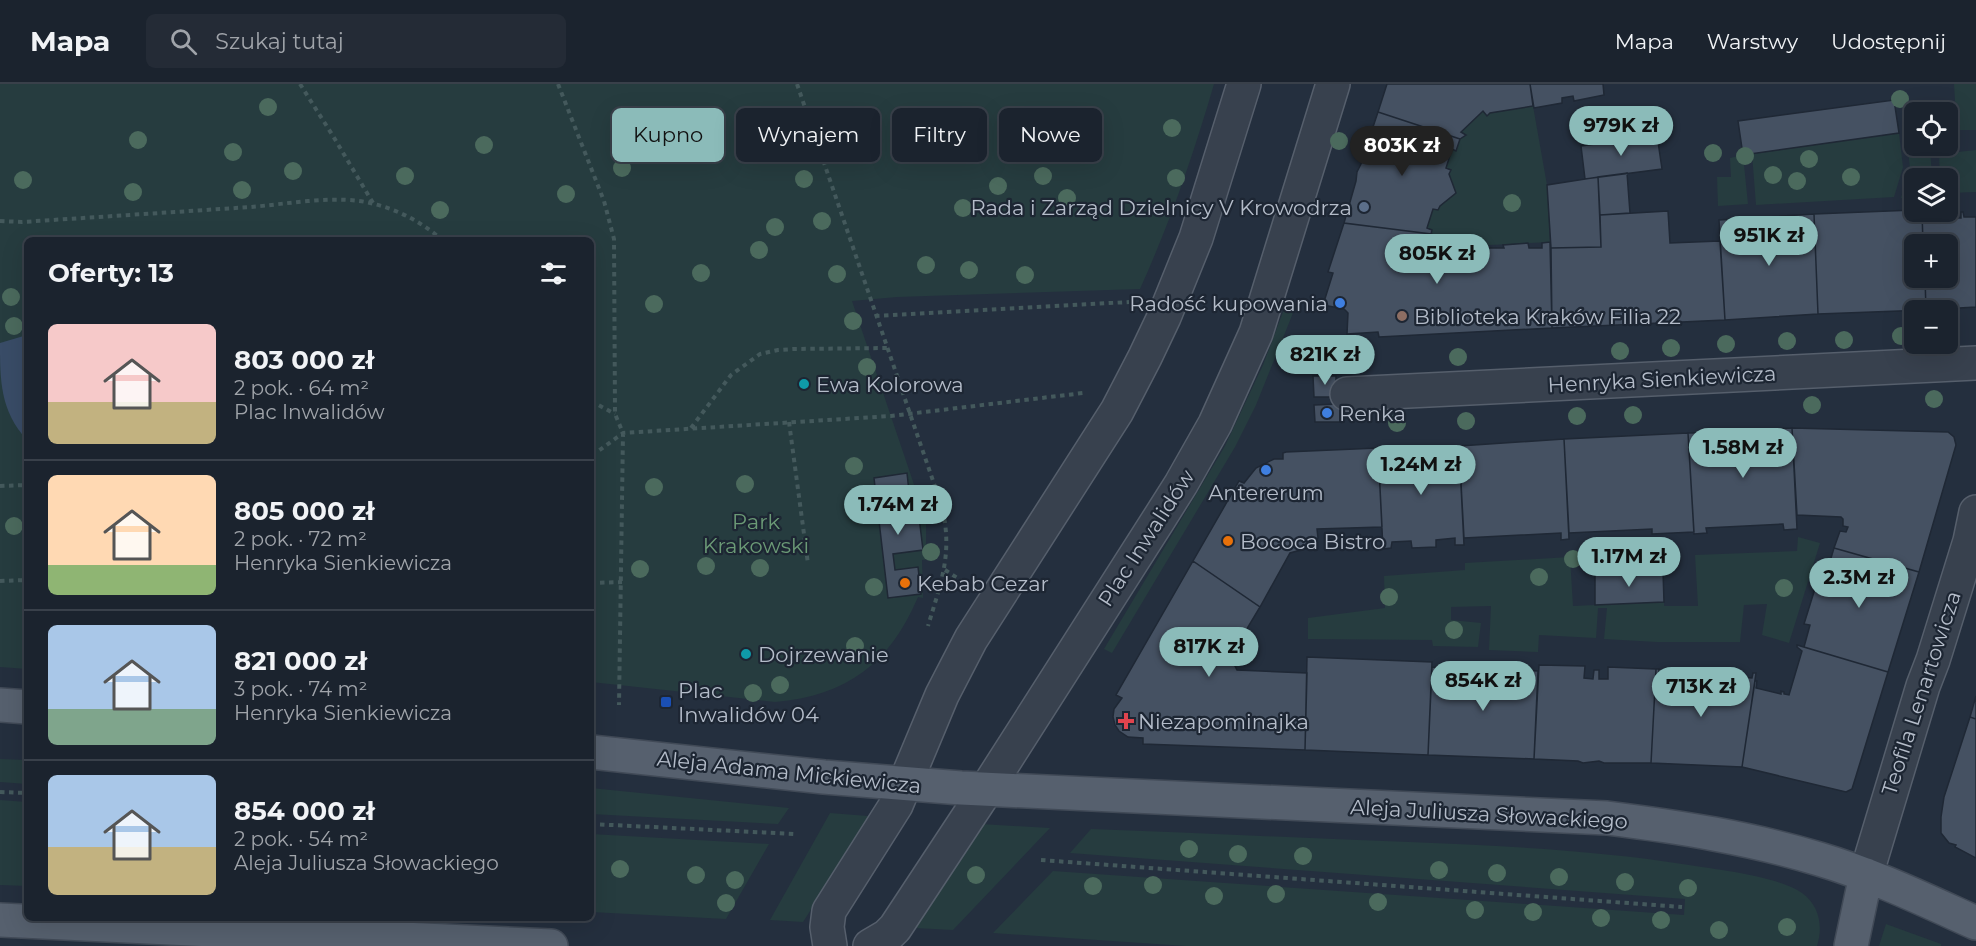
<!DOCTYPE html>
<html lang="pl">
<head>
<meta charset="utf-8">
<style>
	body { margin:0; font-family:Montserrat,sans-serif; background:#242b36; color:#f1f3f6; height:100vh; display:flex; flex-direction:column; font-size:22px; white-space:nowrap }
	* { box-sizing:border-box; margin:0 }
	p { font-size:20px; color:#a0a4aa }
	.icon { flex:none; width:33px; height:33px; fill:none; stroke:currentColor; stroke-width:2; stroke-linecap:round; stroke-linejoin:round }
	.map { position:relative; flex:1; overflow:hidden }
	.sheet { position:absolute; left:24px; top:153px; width:570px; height:684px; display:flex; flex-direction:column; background:#1b232e; border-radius:9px; box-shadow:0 6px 24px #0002,0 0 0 2px #39404a }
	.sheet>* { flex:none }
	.top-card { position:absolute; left:612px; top:24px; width:570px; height:54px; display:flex; gap:12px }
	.fabs { position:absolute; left:1904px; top:18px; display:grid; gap:12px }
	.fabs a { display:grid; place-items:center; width:54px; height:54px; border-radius:9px; background:#1b232e; box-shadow:0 6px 24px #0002,0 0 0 2px #39404a; font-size:30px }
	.price { position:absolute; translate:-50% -51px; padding:0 14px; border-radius:21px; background:#8bbbb9; color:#111; font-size:20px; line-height:39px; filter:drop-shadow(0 2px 3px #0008) }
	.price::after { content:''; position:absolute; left:50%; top:36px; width:18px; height:14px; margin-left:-9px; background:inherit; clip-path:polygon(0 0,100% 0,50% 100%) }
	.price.on { background:#222; color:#fff }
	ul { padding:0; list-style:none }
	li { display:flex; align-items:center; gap:18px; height:150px; padding:0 24px }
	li+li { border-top:2px solid #39404a }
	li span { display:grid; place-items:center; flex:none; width:168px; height:120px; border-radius:9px; color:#555 }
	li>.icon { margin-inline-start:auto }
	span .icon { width:72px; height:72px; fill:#fffc; stroke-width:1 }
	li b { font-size:26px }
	h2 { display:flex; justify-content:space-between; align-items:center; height:72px; padding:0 24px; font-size:26px }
	.tag { padding:0 21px; border-radius:9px; background:#1b232e; box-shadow:0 6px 24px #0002,0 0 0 2px #39404a; font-size:21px; line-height:54px }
	.tag.on { background:#8bbbb9; color:#111 }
	header { display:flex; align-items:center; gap:36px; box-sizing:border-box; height:84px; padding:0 30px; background:#1b232e; border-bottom:2px solid #39404a }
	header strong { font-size:28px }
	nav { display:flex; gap:33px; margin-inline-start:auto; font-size:21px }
	.search { width:420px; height:54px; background:#242b36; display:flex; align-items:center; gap:15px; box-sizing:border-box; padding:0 21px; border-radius:9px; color:#a0a4aa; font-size:22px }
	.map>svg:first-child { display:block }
	.green { fill:#263c3f }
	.water { fill:#394c67 }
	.building { fill:#455162; stroke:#1f2835; stroke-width:1.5 }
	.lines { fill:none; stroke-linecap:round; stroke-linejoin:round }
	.minor-casing { stroke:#565f6c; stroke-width:36 }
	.tertiary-casing { stroke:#565f6c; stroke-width:36 }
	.primary-casing { stroke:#414a57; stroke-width:36 }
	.path { stroke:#44595c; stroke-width:4; stroke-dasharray:4.5 4.5; stroke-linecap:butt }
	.minor { stroke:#38414e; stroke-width:33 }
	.tertiary { stroke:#38414e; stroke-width:33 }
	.primary { stroke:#56606e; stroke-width:33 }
	.tree { fill:#4b6a5d }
	.service-dot { fill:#5c6f8a; stroke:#1d2633; stroke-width:2 }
	.shop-dot { fill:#3f7fe0; stroke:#1d2633; stroke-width:2 }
	.education-dot { fill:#8d6e63; stroke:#1d2633; stroke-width:2 }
	.culture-dot { fill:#0f9aa8; stroke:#1d2633; stroke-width:2 }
	.food-dot { fill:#e8710a; stroke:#1d2633; stroke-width:2 }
	.transit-dot { fill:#1a4fb4; stroke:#1d2633; stroke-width:2 }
	.health-dot { fill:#e0444e; stroke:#1d2633; stroke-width:2 }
	.labels { text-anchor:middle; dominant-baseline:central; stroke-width:4.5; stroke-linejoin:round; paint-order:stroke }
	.poi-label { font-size:21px; fill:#b4bcc9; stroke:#1d2633; text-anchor:start }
	.street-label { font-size:21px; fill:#b4bcc9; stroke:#1d2633 }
	.park-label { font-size:21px; fill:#6b9a76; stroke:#1d2633 }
</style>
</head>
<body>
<header>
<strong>Mapa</strong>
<div class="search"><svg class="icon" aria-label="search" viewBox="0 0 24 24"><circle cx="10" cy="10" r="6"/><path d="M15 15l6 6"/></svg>Szukaj tutaj</div>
<nav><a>Mapa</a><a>Warstwy</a><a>Udostępnij</a></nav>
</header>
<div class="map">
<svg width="1976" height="862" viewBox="0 0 1976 862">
	<rect width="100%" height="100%" fill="#242f3e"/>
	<path class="green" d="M0,0H1214C1193,72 1171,136 1140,205L897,213L852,217L926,436V462H938L937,475L922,476L923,514L918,513C890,579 847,612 775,618L591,598V156H27V585L0,583Z
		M1954,0H1976V46H1947V34L1956,33Z
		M1533,22L1547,101L1550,158L1449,163L1440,167L1427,152L1431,150L1432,146L1427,144L1433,125L1438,126L1440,122L1456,109L1449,90L1451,86L1446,84L1452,65L1456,66L1460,55L1465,52L1461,48L1483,27L1487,32L1490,29Z
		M1914,48V62H1930L1932,94H1914V113L1901,114L1910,84L1906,49Z
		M1899,49L1903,83L1894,113L1756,121L1752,70Z
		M1976,66V108L1947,109V94H1940L1939,70Z
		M1743,71L1748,120L1718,122L1717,93H1731L1730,74Z
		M1286,220L1290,221L1293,229L1256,321L1235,363L1112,569L1104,565L1225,362L1263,281Z
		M1798,453L1820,459L1789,559L1762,551L1767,520L1744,521L1740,558H1657L1604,555L1607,524H1598L1596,554L1539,551L1538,568L1489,566L1491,522L1451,523V536L1481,539L1478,563L1433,562L1432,556L1308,555V534L1385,524L1384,492L1465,486V479L1570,473L1573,522L1664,518V522H1698L1695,471L1797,467Z
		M0,675L27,676V700L0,698Z
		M591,704L789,724L778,740L591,730Z
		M0,716L27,718V802L0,801Z
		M830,729L868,732L869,735L803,838L770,836Z
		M981,740L1050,744L953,846L915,844L914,842Z
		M1091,745C1197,749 1303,754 1409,758C1502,762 1596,766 1689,781C1720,786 1777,792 1802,809C1820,822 1823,843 1817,862H1186L993,849L1053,787L1684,831L1685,815L1070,769Z
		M591,750L769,760L726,835L591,828Z
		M1886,840L1941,860V862H1879Z"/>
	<path class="water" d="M27,251V356C0,327 0,296 0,259Z"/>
	<path class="building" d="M1387,0H1530L1533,22L1490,29L1487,32L1483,27L1461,48L1466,51L1460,55L1378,28Z
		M1530,0H1603L1604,11L1574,17L1573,12L1562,14V19L1534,24Z
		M1894,16L1899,49L1743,71L1738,37Z
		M1378,28L1460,55L1456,67L1452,65L1446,84L1451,86L1449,90L1456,109L1440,122L1438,126L1433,125L1427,144L1432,146L1431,150L1344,139L1356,97L1357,88L1363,76L1362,71L1366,64Z
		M1657,51L1662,85L1585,95L1581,62Z
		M1627,89L1630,129L1600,131L1598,93Z
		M1598,93L1601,163L1551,164L1547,101Z
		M1914,126V128H1922L1923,160H1914V194H1925L1926,226L1818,230L1814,130Z
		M1668,127L1670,159L1720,157L1725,236L1552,244L1551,164L1601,163L1600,131Z
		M1922,128H1924L1923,135L1948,134V129H1950V134H1961V128H1963L1964,133H1976V223L1926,226L1925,194H1947V160H1923Z
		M1814,130L1818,230L1725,236L1719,136Z
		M1344,139L1431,150L1427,152L1440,167L1449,163V168H1462V163L1487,161V164H1504L1503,161L1528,159L1529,164H1542V159L1550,158L1552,244L1379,253L1378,248L1347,250L1348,229L1344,225L1323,221L1333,189L1328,188Z
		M1313,292H1336V313H1314Z
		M1340,320V338H1315L1314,321Z
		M1792,344L1797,445L1784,446L1783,440L1706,444L1707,449L1694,450L1688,349L1758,348V346Z
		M1792,344L1948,348L1954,353L1956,361L1919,488L1834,464L1840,447L1846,448L1848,443L1843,442V435L1841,433L1797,431Z
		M1688,349L1694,448L1652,450V445L1569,449L1564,355Z
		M1564,355L1569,455L1561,456V449L1464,454L1459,362Z
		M1459,362L1464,461H1455V454L1436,456V463L1412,464L1411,457L1392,458L1391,464L1383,465L1378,364Z
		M1378,364L1382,443L1317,445L1318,454L1314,460L1308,464L1290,469L1260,523L1193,477L1239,397L1244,399L1256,384L1274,375H1283V369L1286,368Z
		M907,389L910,417L887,419L890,436L919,433L923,466L893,470L895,486L918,483L921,510L888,514L874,394Z
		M1834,464L1919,488L1888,588L1804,563L1810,541L1804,540L1822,482L1828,484Z
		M1193,477L1260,523L1233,568L1236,570L1233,573L1230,572L1237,586L1307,589L1305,666L1143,660V654L1128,653L1119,647L1115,641L1113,633L1114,625L1122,614L1116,611Z
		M1663,487L1664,518L1595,521V490Z
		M1797,561L1888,588L1852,705L1846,708L1742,683L1755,597H1757L1756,604L1781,610V607L1784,608V610L1789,611L1802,567L1797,563Z
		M1307,573L1432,578L1428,671L1305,666Z
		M1461,578L1506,579V585L1538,587L1534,675L1428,671L1432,583L1461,584Z
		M1539,581L1585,582L1584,594L1593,595L1594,586H1599V595H1608V583L1656,585L1651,679H1604L1599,677L1583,679L1578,677L1534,675Z
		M1656,585H1659V590H1672V585L1740,587V593L1752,594L1753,589H1756L1742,683L1651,679Z
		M1976,612V635L1970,633Z
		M1970,633L1976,635V774L1955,763L1956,761L1949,759L1941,749V733L1944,713Z"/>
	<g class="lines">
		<g class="minor-casing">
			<path id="minor" d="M1347,310L1976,279
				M1866,791L1923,602L1933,576L1970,457L1976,428"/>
		</g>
		<g class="tertiary-casing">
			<path id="tertiary" d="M830,862L827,843L829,827L896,721L942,611L971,555L1117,327L1145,273L1164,233L1196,154L1244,0
				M870,862L887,852L895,844L986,706L1157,438L1181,400L1215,340L1256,249L1333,0"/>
		</g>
		<g class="primary-casing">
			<path id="primary" d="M0,621L27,623
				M591,668L824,693L961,704L1607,734C1679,743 1750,754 1819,775C1873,791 1925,816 1976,839
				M0,836L551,862
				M1851,862L1866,791"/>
		</g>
		<path class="path" d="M300,0L333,52L373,119
			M558,0L604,117L614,155L615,330L623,349L619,621
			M797,0L942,423C953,470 941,498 928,542
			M0,137L22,138C98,133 175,128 251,123C287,120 340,110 374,120C399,126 423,139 442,156
			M875,232L1129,218
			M591,317L615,330
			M789,338L808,480
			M691,344L731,291L760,270L778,266L794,265L887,264
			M591,368H597L623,349L891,332L1083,309
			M0,402L27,401
			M945,486L962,497
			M0,497L27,496
			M591,499L622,498
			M0,708L27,709
			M591,740L795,750
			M1041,776L1682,823"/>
		<use href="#minor" class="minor"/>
		<use href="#tertiary" class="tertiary"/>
		<use href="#primary" class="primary"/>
	</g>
	<g class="tree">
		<circle cx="1900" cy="15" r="9"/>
		<circle cx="268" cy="23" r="9"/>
		<circle cx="1172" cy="44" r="9"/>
		<circle cx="744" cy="46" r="9"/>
		<circle cx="1027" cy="51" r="9"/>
		<circle cx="138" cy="56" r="9"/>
		<circle cx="1339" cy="57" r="9"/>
		<circle cx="484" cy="61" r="9"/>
		<circle cx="233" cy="68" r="9"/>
		<circle cx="1713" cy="69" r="9"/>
		<circle cx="1745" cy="72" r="9"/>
		<circle cx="1809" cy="75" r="9"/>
		<circle cx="622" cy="84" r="9"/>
		<circle cx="293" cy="87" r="9"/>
		<circle cx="1773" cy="91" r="9"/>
		<circle cx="405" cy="92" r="9"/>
		<circle cx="1043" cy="92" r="9"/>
		<circle cx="1851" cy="93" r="9"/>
		<circle cx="1176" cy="94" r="9"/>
		<circle cx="804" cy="95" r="9"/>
		<circle cx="23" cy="96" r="9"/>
		<circle cx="1797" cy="97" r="9"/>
		<circle cx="998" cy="102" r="9"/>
		<circle cx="242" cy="106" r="9"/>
		<circle cx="133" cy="108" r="9"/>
		<circle cx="566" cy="110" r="9"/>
		<circle cx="1067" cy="114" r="9"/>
		<circle cx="1512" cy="119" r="9"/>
		<circle cx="963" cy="124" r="9"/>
		<circle cx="440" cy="126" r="9"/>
		<circle cx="822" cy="137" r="9"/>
		<circle cx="775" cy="143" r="9"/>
		<circle cx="759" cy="166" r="9"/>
		<circle cx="926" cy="181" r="9"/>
		<circle cx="969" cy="186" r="9"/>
		<circle cx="701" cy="189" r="9"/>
		<circle cx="837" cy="190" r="9"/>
		<circle cx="1025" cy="191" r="9"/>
		<circle cx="11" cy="213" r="9"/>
		<circle cx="654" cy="220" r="9"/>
		<circle cx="853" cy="237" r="9"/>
		<circle cx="14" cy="242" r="9"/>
		<circle cx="1901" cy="252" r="9"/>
		<circle cx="1844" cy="256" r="9"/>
		<circle cx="1787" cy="257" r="9"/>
		<circle cx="1726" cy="260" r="9"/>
		<circle cx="1671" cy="264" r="9"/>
		<circle cx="1620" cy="267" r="9"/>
		<circle cx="1458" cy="273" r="9"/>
		<circle cx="1352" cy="280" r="9"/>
		<circle cx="867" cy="283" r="9"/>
		<circle cx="1934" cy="315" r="9"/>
		<circle cx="1812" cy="321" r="9"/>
		<circle cx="1633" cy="331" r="9"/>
		<circle cx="1577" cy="332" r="9"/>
		<circle cx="1466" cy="337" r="9"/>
		<circle cx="1397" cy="339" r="9"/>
		<circle cx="854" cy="382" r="9"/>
		<circle cx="745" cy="400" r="9"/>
		<circle cx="654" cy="403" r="9"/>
		<circle cx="914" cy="418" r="9"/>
		<circle cx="14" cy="442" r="9"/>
		<circle cx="931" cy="468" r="9"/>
		<circle cx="1573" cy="475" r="9"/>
		<circle cx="706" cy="482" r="9"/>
		<circle cx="760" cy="484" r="9"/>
		<circle cx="640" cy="485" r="9"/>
		<circle cx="1539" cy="493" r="9"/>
		<circle cx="874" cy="503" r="9"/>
		<circle cx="1784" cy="504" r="9"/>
		<circle cx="1389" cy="513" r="9"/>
		<circle cx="1454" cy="546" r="9"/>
		<circle cx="855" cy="562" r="9"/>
		<circle cx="780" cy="601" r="9"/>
		<circle cx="753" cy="609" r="9"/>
		<circle cx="1189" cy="765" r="9"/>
		<circle cx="1238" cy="770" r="9"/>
		<circle cx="1303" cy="772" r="9"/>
		<circle cx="620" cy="785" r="9"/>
		<circle cx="1439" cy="786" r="9"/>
		<circle cx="1497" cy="789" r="9"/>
		<circle cx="696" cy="791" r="9"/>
		<circle cx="976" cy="791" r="9"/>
		<circle cx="1559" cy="793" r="9"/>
		<circle cx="735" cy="796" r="9"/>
		<circle cx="1625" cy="798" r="9"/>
		<circle cx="1153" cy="801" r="9"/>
		<circle cx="1093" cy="802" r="9"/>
		<circle cx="1688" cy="804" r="9"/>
		<circle cx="1276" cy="810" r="9"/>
		<circle cx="1214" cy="812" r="9"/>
		<circle cx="1378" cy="818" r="9"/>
		<circle cx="726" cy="819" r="9"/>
		<circle cx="1475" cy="826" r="9"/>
		<circle cx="1533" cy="828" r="9"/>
		<circle cx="1601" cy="834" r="9"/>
		<circle cx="1661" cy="836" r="9"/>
		<circle cx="1787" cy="843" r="9"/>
		<circle cx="1719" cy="846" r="9"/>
	</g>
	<circle class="service-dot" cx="1364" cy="123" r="6"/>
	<g class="shop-dot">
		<circle cx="1340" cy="219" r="6"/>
		<circle cx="1327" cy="329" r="6"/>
		<circle cx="1266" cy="386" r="6"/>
	</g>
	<circle class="education-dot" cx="1402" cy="232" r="6"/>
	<g class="culture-dot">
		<circle cx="804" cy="300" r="6"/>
		<circle cx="746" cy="570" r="6"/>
	</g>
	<g class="food-dot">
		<circle cx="1228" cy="457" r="6"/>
		<circle cx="905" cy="499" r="6"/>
	</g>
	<rect class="transit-dot" x="660" y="612" width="12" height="12" rx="3"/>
	<path class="health-dot" d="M1123 628h6v6h6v6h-6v6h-6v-6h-6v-6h6z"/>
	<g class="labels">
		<g class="poi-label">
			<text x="1352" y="123" text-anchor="end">Rada i Zarząd Dzielnicy V Krowodrza</text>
			<text x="1328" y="219" text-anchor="end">Radość kupowania</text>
			<text x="1414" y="232">Biblioteka Kraków Filia 22</text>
			<text x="816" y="300">Ewa Kolorowa</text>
			<text x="1339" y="329">Renka</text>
			<text x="1266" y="408" text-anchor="middle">Antererum</text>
			<text x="1240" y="457">Bococa Bistro</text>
			<text x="917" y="499">Kebab Cezar</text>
			<text x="758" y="570">Dojrzewanie</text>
			<text x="678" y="606">Plac<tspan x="678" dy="24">Inwalidów 04</tspan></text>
			<text x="1138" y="637">Niezapominajka</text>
		</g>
		<g class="street-label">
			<text transform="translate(1662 295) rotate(-3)">Henryka Sienkiewicza</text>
			<text transform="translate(1146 454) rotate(-57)">Plac Inwalidów</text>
			<text transform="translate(1921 609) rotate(-72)">Teofila Lenartowicza</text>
			<text transform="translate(789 688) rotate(6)">Aleja Adama Mickiewicza</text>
			<text transform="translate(1489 730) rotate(3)">Aleja Juliusza Słowackiego</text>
		</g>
		<g class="park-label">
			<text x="756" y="437">Park<tspan x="756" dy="24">Krakowski</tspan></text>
		</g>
	</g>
</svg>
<div class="fabs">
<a><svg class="icon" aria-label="locate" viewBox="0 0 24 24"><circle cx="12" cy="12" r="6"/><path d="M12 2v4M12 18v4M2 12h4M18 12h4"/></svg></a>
<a><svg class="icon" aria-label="layers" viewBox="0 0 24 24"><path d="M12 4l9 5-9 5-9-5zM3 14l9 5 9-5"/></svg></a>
<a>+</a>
<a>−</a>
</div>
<b class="price" style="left:1621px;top:73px">979K zł</b>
<b class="price on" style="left:1402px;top:93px">803K zł</b>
<b class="price" style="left:1769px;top:183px">951K zł</b>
<b class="price" style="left:1437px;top:201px">805K zł</b>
<b class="price" style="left:1325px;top:302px">821K zł</b>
<b class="price" style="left:1743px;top:395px">1.58M zł</b>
<b class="price" style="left:1421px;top:412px">1.24M zł</b>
<b class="price" style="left:898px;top:452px">1.74M zł</b>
<b class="price" style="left:1629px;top:504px">1.17M zł</b>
<b class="price" style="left:1859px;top:525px">2.3M zł</b>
<b class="price" style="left:1209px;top:594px">817K zł</b>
<b class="price" style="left:1483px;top:628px">854K zł</b>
<b class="price" style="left:1701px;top:634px">713K zł</b>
<div class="top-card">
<a class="tag on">Kupno</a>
<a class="tag">Wynajem</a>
<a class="tag">Filtry</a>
<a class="tag">Nowe</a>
</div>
<section class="sheet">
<h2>Oferty: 13<svg class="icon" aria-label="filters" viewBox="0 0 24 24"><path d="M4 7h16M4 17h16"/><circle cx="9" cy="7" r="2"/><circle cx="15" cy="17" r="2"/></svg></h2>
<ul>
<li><span style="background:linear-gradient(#f6c9c9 65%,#c2b280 0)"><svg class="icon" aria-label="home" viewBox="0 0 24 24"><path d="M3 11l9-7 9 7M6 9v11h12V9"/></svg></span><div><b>803 000 zł</b><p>2 pok. · 64 m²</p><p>Plac Inwalidów</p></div></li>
<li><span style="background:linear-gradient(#ffd9b3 75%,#8fb573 0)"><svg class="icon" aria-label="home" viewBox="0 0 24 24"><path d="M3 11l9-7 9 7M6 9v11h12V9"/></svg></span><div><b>805 000 zł</b><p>2 pok. · 72 m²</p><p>Henryka Sienkiewicza</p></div></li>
<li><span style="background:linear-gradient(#a9c7e8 70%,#7fa58c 0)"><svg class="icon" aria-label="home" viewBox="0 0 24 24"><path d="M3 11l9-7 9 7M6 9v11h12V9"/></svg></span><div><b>821 000 zł</b><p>3 pok. · 74 m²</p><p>Henryka Sienkiewicza</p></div></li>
<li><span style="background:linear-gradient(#a9c7e8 60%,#c2b280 0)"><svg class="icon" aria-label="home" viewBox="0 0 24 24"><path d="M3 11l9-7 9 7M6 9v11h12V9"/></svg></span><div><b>854 000 zł</b><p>2 pok. · 54 m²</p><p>Aleja Juliusza Słowackiego</p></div></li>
</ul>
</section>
</div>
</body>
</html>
